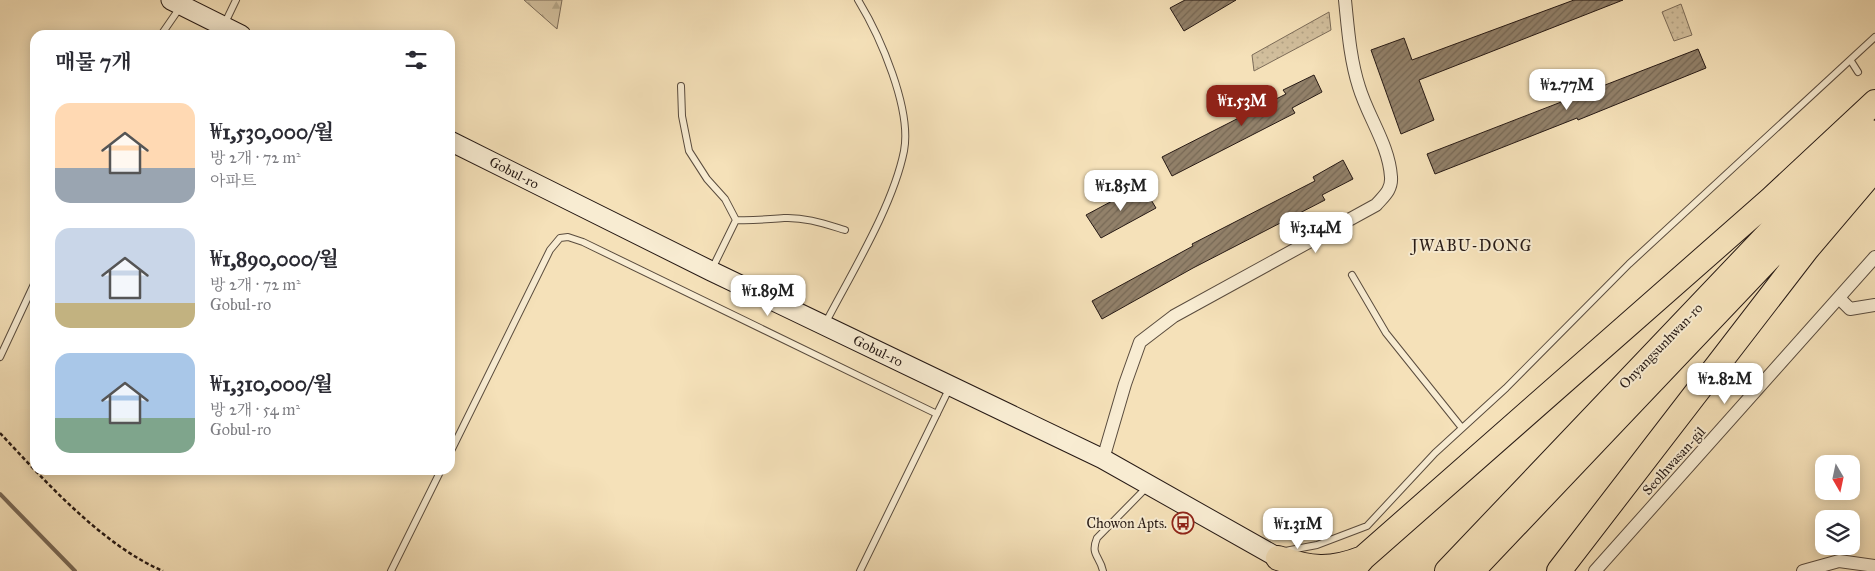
<!DOCTYPE html>
<html lang="ko">
<head>
<meta charset="utf-8">
<style>
	body { margin:0; font-family:"IM FELL Great Primer","Noto Serif KR",serif; background:#f2f2f3; color:#2b2b33; height:100vh; display:flex; flex-direction:column; font-size:19px; white-space:nowrap }
	* { box-sizing:border-box; margin:0 }
	p { font-size:16px; color:#7c7c81 }
	.icon { flex:none; width:28px; height:28px; fill:none; stroke:currentColor; stroke-width:2; stroke-linecap:round; stroke-linejoin:round }
	.map { position:relative; flex:1; overflow:hidden }
	.details { position:absolute; left:30px; top:30px; width:425px; height:445px; display:flex; flex-direction:column; background:#fff; border-radius:15px; box-shadow:0 2px 12px #0003 }
	.details>* { flex:none }
	.needle { width:32px; rotate:171deg }
	.tools { position:absolute; left:1815px; top:455px; display:grid; gap:10px }
	.tools a { display:grid; place-items:center; width:45px; height:45px; border-radius:10px; background:#fff; box-shadow:0 2px 12px #0003; font-size:25px }
	.price { position:absolute; translate:-50% -42px; padding:0 11px; border-radius:10px; background:#fff; color:#222; font-size:16px; line-height:32px; filter:drop-shadow(0 1px 2px #0008) }
	.price::after { content:''; position:absolute; left:50%; top:30px; width:15px; height:11px; margin-left:-8px; background:inherit; clip-path:polygon(0 0,100% 0,50% 100%) }
	.price.selected { background:#8f2418; color:#fff }
	ul { padding:0; list-style:none }
	li { display:flex; align-items:center; gap:15px; height:125px; padding:0 25px }
	li span { display:grid; place-items:center; flex:none; width:140px; height:100px; border-radius:15px; color:#555 }
	li>.icon { margin-inline-start:auto }
	span .icon { width:60px; height:60px; fill:#fffc; stroke-width:1 }
	li b { font-size:21px }
	h2 { display:flex; justify-content:space-between; align-items:center; height:60px; padding:0 25px; font-size:21px }
	.map>svg:first-child { display:block }
	.forest { fill:url(#forest-firs); stroke:#7c6c59 }
	.park { fill:url(#park-dots); stroke:#7c6c59 }
	.lines { fill:none; stroke-linecap:round; stroke-linejoin:round }
	.stream { stroke:#796956; stroke-width:4 }
	.building { fill:url(#building-hatch); stroke:#271a15 }
	.lane-casing { stroke:#5a4c3e; stroke-width:8 }
	.street-casing { stroke:#5a4c3e; stroke-width:14 }
	.secondary-casing { stroke:#271a15; stroke-width:21 }
	.highway-casing { stroke:#271a15; stroke-width:26 }
	.path { stroke:#271a15; stroke-width:2.5; stroke-dasharray:4 2.5; stroke-linecap:butt }
	.lane { stroke:#f8ecd2; stroke-width:6 }
	.street { stroke:#f8ecd2; stroke-width:12 }
	.secondary { stroke:#f8ecd2; stroke-width:19 }
	.highway { stroke:#f5e1b9; stroke-width:24 }
	.labels { text-anchor:middle; dominant-baseline:central; stroke-width:4; stroke-linejoin:round; paint-order:stroke }
	.street-label { font-size:14px; fill:#271a15; stroke:#f8ecd2 }
	.poi-label { font-size:14px; fill:#271a15; stroke:#f8ecd2; text-anchor:end }
	.quarter-label { font-size:16px; letter-spacing:1px; fill:#271a15; stroke:#f8ecd2 }
</style>
</head>
<body>
<div class="map">
<svg width="1875" height="571" viewBox="0 0 1875 571">
	<defs>
		<pattern id="forest-firs" width="22" height="20" patternUnits="userSpaceOnUse" patternTransform="scale(1.25)"><rect width="22" height="20" fill="#d2bf9d"/><path d="M5 1l3.5 6h-7zM16 11l3.5 6h-7z" fill="#b4a486"/></pattern>
		<pattern id="park-dots" width="8" height="8" patternUnits="userSpaceOnUse" patternTransform="scale(1.25)"><rect width="8" height="8" fill="#d2bf9d"/><path d="M2 2h.1M6 6h.1" fill="none" stroke="#b4a486" stroke-width="1.8" stroke-linecap="round"/></pattern>
		<pattern id="building-hatch" width="6" height="6" patternUnits="userSpaceOnUse" patternTransform="scale(1.25)"><rect width="6" height="6" fill="#92816a"/><path d="M-1 1l2-2M0 6l6-6M5 7l2-2" fill="none" stroke="#776956"/></pattern>
	</defs>
	<rect width="100%" height="100%" fill="#f5e1b9"/>
	<filter id="stains"><feTurbulence type="fractalNoise" baseFrequency=".004" numOctaves="4"/><feColorMatrix values="0 0 0 0 .2 0 0 0 0 .09 0 0 0 0 .02 0 0 0 .5 -.17"/></filter>
	<radialGradient id="worn" r=".72"><stop offset=".6" stop-color="#630" stop-opacity="0"/><stop offset="1" stop-color="#630" stop-opacity=".3"/></radialGradient>
	<path class="forest" d="M524,0H562L557,29Z"/>
	<path class="park" d="M1681,4L1692,35L1674,41L1662,12Z
		M1329,12L1331,30L1254,71L1252,55Z"/>
	<g class="lines">
		<path class="stream" d="M0,494L75,571"/>
	</g>
	<path class="building" d="M1185,0H1236L1184,31L1170,8Z
		M1574,0H1623L1419,80L1434,120L1401,134L1371,50L1404,38L1412,60Z
		M1698,49L1706,68L1578,120L1577,118L1435,174L1427,154Z
		M1314,75L1322,92L1292,108L1295,113L1172,176L1162,157L1286,94L1283,90Z
		M1343,160L1353,179L1322,195L1325,200L1193,268L1102,319L1092,301L1193,246L1192,244L1315,181L1313,177Z
		M1142,185L1156,208L1101,238L1086,215Z"/>
	<g class="lines">
		<g class="lane-casing">
			<path id="lane" d="M224,25L236,0
				M161,35L181,6
				M1851,61L1858,72
				M681,86L682,116L689,151L707,179L725,199L736,220C753,221 767,219 784,218C805,217 825,224 845,230
				M712,269L736,220
				M1352,275L1386,333L1462,428
				M825,324C851,274 893,206 904,151C912,109 880,36 858,0
				M0,357L35,282
				M450,453L550,250L560,238L568,237L583,242L937,414
				M1285,551L1317,545L1367,526L1435,453L1506,388L1629,264L1875,37
				M391,571L441,470
				M860,571L950,387
				M1103,571C1100,556 1090,555 1097,538L1148,486"/>
		</g>
		<g class="street-casing">
			<path id="street" d="M1839,298L1850,309L1875,305
				M1103,459L1125,384L1140,342L1174,316L1376,205C1384,196 1392,190 1391,177C1389,145 1368,117 1359,87C1350,59 1348,29 1345,0
				M1595,571L1875,257
				M1803,571L1839,561L1875,566"/>
		</g>
		<g class="secondary-casing">
			<path id="secondary" d="M171,0L241,35
				M450,141L711,271L1103,459L1289,564"/>
		</g>
		<g class="highway-casing">
			<path id="highway" d="M1278,558C1311,569 1330,571 1363,558
				M1352,571L1363,558L1771,199L1875,102
				M1447,571L1867,130
				M1472,571L1875,147
				M1559,571L1807,249L1875,169"/>
		</g>
		<path class="path" d="M0,433C45,481 102,545 163,571"/>
		<use href="#lane" class="lane"/>
		<use href="#street" class="street"/>
		<use href="#secondary" class="secondary"/>
		<use href="#highway" class="highway"/>
	</g>
	<defs>
		<g id="bus-ring" transform="scale(1.125)"><circle r="9.5" fill="#f8ecd2" stroke="#8f2418" stroke-width="1.5"/><path d="M-5-6H5V4H4V6H2V4H-2V6H-4V4H-5ZM-3.5-4V0h7V-4ZM-3.5 1.2v1.5H-2V1.2ZM2 1.2v1.5H3.5V1.2Z" fill="#8f2418"/></g>
	</defs>
	<g fill-rule="evenodd">
		<use href="#bus-ring" x="1183" y="523"/>
	</g>
	<g class="labels">
		<g class="street-label">
			<text transform="translate(514 173) rotate(27)">Gobul-ro</text>
			<text transform="translate(1661 346) rotate(-46)">Onyangsunhwan-ro</text>
			<text transform="translate(878 351) rotate(26)">Gobul-ro</text>
			<text transform="translate(1674 461) rotate(-48)">Seolhwasan-gil</text>
		</g>
		<g class="poi-label">
			<text x="1167" y="523">Chowon Apts.</text>
		</g>
		<g class="quarter-label">
			<text x="1472" y="245">JWABU-DONG</text>
		</g>
	</g>
	<rect width="100%" height="100%" filter="url(#stains)"/>
	<rect width="100%" height="100%" fill="url(#worn)"/>
</svg>
<div class="tools">
<a><svg class="needle" viewBox="-14 -14 28 28"><path d="M0-13l5 13h-10z" fill="#e53935"/><path d="M0 13l5-13h-10z" fill="#7c7c81"/></svg></a>
<a><svg class="icon" aria-label="layers" viewBox="0 0 24 24"><path d="M12 4l9 5-9 5-9-5zM3 14l9 5 9-5"/></svg></a>
</div>
<b class="price" style="left:1567px;top:111px">₩2.77M</b>
<b class="price selected" style="left:1242px;top:127px">₩1.53M</b>
<b class="price" style="left:1121px;top:212px">₩1.85M</b>
<b class="price" style="left:1316px;top:254px">₩3.14M</b>
<b class="price" style="left:768px;top:317px">₩1.89M</b>
<b class="price" style="left:1725px;top:405px">₩2.82M</b>
<b class="price" style="left:1298px;top:550px">₩1.31M</b>
<section class="details">
<h2>매물 7개<svg class="icon" aria-label="filters" viewBox="0 0 24 24"><path d="M4 7h16M4 17h16"/><circle cx="9" cy="7" r="2"/><circle cx="15" cy="17" r="2"/></svg></h2>
<ul>
<li><span style="background:linear-gradient(#ffd9b3 65%,#9aa5b1 0)"><svg class="icon" aria-label="home" viewBox="0 0 24 24"><path d="M3 11l9-7 9 7M6 9v11h12V9"/></svg></span><div><b>₩1,530,000/월</b><p>방 2개 · 72 m²</p><p>아파트</p></div></li>
<li><span style="background:linear-gradient(#c9d6e8 75%,#c2b280 0)"><svg class="icon" aria-label="home" viewBox="0 0 24 24"><path d="M3 11l9-7 9 7M6 9v11h12V9"/></svg></span><div><b>₩1,890,000/월</b><p>방 2개 · 72 m²</p><p>Gobul-ro</p></div></li>
<li><span style="background:linear-gradient(#a9c7e8 65%,#7fa58c 0)"><svg class="icon" aria-label="home" viewBox="0 0 24 24"><path d="M3 11l9-7 9 7M6 9v11h12V9"/></svg></span><div><b>₩1,310,000/월</b><p>방 2개 · 54 m²</p><p>Gobul-ro</p></div></li>
</ul>
</section>
</div>
</body>
</html>
